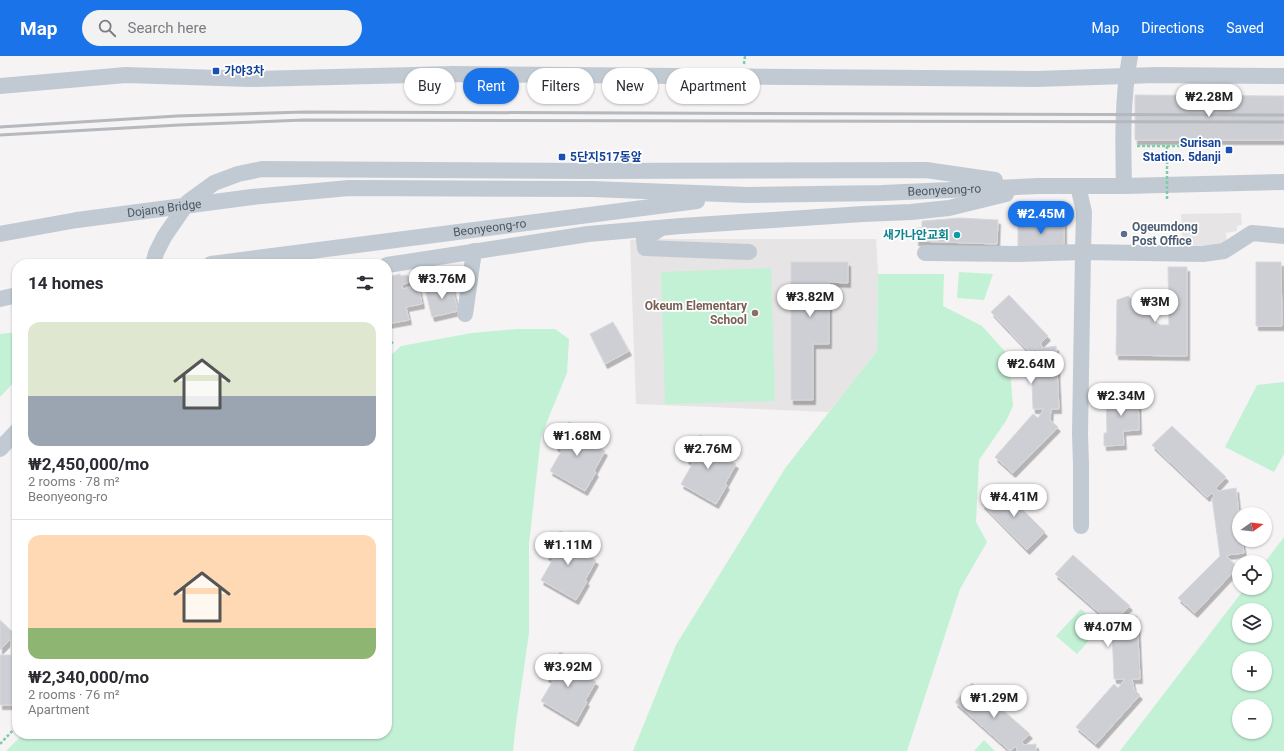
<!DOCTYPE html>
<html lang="en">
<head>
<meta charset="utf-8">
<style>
	body { margin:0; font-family:Roboto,"Noto Sans KR",sans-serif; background:#f2f2f3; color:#2b2b33; height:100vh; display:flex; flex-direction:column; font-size:15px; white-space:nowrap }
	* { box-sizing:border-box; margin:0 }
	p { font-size:13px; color:#7c7c81 }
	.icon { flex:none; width:22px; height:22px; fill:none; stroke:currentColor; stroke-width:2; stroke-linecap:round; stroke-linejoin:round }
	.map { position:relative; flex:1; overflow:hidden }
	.side { position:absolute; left:12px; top:203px; width:380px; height:480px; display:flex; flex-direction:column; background:#fff; border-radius:16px; box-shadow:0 1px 3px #0004 }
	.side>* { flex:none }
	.guide { position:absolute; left:404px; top:12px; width:380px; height:36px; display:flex; gap:8px }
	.needle { width:26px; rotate:76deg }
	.controls { position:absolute; left:1232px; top:451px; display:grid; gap:8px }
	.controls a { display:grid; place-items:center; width:40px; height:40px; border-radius:50%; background:#fff; box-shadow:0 1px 3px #0004; font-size:20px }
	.price { position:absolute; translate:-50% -34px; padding:0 9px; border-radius:14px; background:#fff; color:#222; font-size:13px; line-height:26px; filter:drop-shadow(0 1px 2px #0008) }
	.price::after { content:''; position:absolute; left:50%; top:24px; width:12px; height:9px; margin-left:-6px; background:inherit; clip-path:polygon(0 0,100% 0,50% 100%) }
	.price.on { background:#1a73e8; color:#fff }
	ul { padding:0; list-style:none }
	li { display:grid; align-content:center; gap:8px; height:212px; padding:0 16px }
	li+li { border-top:1px solid #e1e1e2 }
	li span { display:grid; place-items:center; height:124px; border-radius:12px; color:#555 }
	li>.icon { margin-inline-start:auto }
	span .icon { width:72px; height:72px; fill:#fffc; stroke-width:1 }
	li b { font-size:17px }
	h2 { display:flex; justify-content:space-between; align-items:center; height:48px; padding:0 16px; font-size:17px }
	.tag { padding:0 14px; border-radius:18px; background:#fff; box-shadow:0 1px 3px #0004; font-size:14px; line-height:36px }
	.tag.on { background:#1a73e8; color:#fff }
	header { display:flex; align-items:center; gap:24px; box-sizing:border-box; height:56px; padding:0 20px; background:#1a73e8; color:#fff }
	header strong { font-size:19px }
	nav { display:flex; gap:22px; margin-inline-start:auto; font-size:14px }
	.search { width:280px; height:36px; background:#f2f2f3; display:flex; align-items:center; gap:10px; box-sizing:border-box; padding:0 14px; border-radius:22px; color:#7c7c81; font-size:15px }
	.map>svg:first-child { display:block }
	.education { fill:#e6e4e5 }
	.green { fill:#c3f1d5; fill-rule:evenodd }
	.building { fill:#cdcfd5; stroke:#d7d9de; filter:url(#shadow) }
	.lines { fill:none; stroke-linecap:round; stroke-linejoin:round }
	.path { stroke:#7ad0a6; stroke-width:2.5; stroke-dasharray:3 2; stroke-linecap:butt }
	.minor { stroke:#c1cad2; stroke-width:16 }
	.rail { stroke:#b5b8bd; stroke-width:3 }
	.path-bridge { stroke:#7ad0a6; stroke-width:2.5; stroke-dasharray:3 2; stroke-linecap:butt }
	.minor-bridge { stroke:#c1cad2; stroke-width:16 }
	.transit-dot { fill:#1a4fb4; stroke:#fff; stroke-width:1.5 }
	.service-dot { fill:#5c6f8a; stroke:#fff; stroke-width:1.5 }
	.culture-dot { fill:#0f9aa8; stroke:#fff; stroke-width:1.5 }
	.education-dot { fill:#8d6e63; stroke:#fff; stroke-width:1.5 }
	.labels { text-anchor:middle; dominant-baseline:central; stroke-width:3.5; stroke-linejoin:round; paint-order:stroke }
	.transit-label { font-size:12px; font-weight:bold; fill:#164399; stroke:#fff; text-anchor:start }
	.street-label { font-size:12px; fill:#4a5661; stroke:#fff }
	.service-label { font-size:12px; font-weight:bold; fill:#4e5e75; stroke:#fff; text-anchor:start }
	.culture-label { font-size:12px; font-weight:bold; fill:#0d838f; stroke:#fff; text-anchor:end }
	.education-label { font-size:12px; font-weight:bold; fill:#785e54; stroke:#fff; text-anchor:end }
</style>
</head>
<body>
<header>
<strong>Map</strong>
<div class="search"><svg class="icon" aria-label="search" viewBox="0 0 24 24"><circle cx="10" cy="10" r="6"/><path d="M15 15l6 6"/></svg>Search here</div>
<nav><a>Map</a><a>Directions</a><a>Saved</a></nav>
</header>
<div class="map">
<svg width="1284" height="695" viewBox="0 0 1284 695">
	<defs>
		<filter id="shadow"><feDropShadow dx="2.5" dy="4.5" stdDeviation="0" flood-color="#0004"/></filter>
	</defs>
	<rect width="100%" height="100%" fill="#f5f3f3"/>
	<path class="education" d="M1241,157L1242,169L1237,170V175L1226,177L1227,188L1209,190L1183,189L1181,158Z
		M644,183H876L878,218L877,295L829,356L636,348L630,184Z"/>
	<path class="green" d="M771,212L775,345L665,348L661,216Z
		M959,216L993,218L984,244L957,242Z
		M878,218H944L943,250L982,270L1009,300L1013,350L1006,365L979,404L976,466L987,486L960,533L907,695H633L676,589L786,411L877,295Z
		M517,273H555L569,283L567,317L541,380L529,488V577L516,667L513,695H6L23,678H387V303L401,290L472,277Z
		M17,276V323L0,341V278Z
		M1284,326V398L1274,416L1225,391L1257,329Z
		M1284,481V695H1120L1245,532H1265V506ZM1239,554H1265V580H1239ZM1239,602H1265V628H1239ZM1239,650H1265V676H1239Z
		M1081,553L1101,571L1077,598L1056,580Z
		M984,684L995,695H974Z"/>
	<path class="building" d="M1135,39L1284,40V84H1135Z
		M960,162L998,164L997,188L916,185L917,172H922V165Z
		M1018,165H1064V193L1018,192Z
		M791,206H848V227L829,226V288H813V344H791Z
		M1256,206H1281L1282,270H1256Z
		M1168,211H1187V300L1116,299L1117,244L1128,240L1160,269H1169Z
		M400,218V220L407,219L410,222L409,226L402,229L403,233L418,229L422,248L406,251L409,264L387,268V221Z
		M451,227L458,255L432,261L425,233Z
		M1009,239L1048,280L1041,287L1042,292L1056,290L1059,353H1051L1050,364L1058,371L1013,417L995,401L1033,358L1038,362L1044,353H1033L1031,303L1038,302L1036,292L1030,297L991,256Z
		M613,266L629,295L605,308L590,278Z
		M1138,337L1139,374L1123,375L1124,389L1104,390V377H1107L1106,338Z
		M569,366L591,378L587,385L605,395L594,415L596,416L585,435L550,415L562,394L555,390Z
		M1172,370L1226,421L1216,432L1218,435L1236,432L1239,458V484H1242L1244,497L1227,499L1228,502L1238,511L1195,557L1178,542L1220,500L1212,442L1214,440L1212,437L1207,441L1152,389Z
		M700,379L722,391L718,398L736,408L725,428L727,429L716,448L681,428L693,407L686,403Z
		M1000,431L1045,476L1027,494L982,448Z
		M560,475L582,487L578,494L596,504L585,524L587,525L576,544L541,524L553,503L546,499Z
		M1073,499L1130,550L1122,557L1123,562L1137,560L1140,623H1132L1134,633L1140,639L1096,688L1076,671L1114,628L1118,632L1125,623H1114L1112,573L1119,572L1117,562L1111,567L1055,518Z
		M0,564L17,580V649H0V599H11V583L0,594Z
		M560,596L582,609L578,615L596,626L585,645L587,646L576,666L541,645L553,625L546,621Z
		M972,627L1030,678L1022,685L1023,689L1036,688V695H1017L1016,690L1010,695L955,646Z"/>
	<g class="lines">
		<path class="path" d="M744,8L745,0
			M1137,90H1194
			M387,290L393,286
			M0,688L17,670"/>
		<g class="minor">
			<path d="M0,30L126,19L250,23L453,18L1036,23L1156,19L1284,20"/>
			<path d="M1078,130L1084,156L1083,196L1080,378L1081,408V470"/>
			<path d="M1124,130C1123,87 1122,43 1130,0"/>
			<path id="s1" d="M252,141L349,132L592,133L748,139L882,137L1038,130H1124L1284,126"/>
			<path d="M660,173L644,183L645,192L749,196"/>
			<path d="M0,178L77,164"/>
			<path d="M925,197L1019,198L1083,196L1203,198L1224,195L1252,177L1284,180"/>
			<path d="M153,208L156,197L164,181L188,146L214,127L238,118L262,113L578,115L926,114L995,124"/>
			<path id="s2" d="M211,208L697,145"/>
			<path d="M387,209L588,178L681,170L863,158L911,156L949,152L1006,138"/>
			<path d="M0,243L17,239"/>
			<path d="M465,258L474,195"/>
			<path d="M0,393L17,375"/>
		</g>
		<path class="rail" d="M0,71L177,60L305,56L1284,59
			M0,79L179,69L304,64L1284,66"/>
		<path class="path-bridge" d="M1167,90V144"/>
		<path class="minor-bridge" id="s3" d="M77,164L252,141"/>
	</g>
	<g class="transit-dot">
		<rect x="212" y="11" width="8" height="8" rx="2"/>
		<rect x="1225" y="90" width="8" height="8" rx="2"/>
		<rect x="558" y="97" width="8" height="8" rx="2"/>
	</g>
	<circle class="service-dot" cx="1124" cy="178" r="4"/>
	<circle class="culture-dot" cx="957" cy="179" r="4"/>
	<circle class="education-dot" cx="755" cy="257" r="4"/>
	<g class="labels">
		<g class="transit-label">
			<text x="224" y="15">가야3차</text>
			<text x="1221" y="87" text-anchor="end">Surisan<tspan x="1221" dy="14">Station. 5danji</tspan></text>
			<text x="570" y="101">5단지517동앞</text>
		</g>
		<g class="street-label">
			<text stroke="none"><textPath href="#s1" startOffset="693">Beonyeong-ro</textPath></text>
			<text stroke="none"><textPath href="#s3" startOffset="88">Dojang Bridge</textPath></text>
			<text stroke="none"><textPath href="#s2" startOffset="281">Beonyeong-ro</textPath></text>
		</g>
		<g class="service-label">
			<text x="1132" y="171">Ogeumdong<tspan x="1132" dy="14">Post Office</tspan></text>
		</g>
		<g class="culture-label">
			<text x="949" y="179">새가나안교회</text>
		</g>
		<g class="education-label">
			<text x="747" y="250">Okeum Elementary<tspan x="747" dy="14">School</tspan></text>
		</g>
	</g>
</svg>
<div class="controls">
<a><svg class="needle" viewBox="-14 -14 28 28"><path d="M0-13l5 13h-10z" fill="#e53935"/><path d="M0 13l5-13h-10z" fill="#7c7c81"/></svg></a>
<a><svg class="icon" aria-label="locate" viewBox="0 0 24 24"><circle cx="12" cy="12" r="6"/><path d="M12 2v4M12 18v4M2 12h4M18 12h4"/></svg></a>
<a><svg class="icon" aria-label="layers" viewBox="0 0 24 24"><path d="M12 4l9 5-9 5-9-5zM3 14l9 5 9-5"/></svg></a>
<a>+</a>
<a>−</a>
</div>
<b class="price" style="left:1209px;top:62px">₩2.28M</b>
<b class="price on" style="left:1041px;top:179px">₩2.45M</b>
<b class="price" style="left:442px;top:244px">₩3.76M</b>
<b class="price" style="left:810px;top:262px">₩3.82M</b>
<b class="price" style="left:1155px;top:267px">₩3M</b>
<b class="price" style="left:1031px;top:329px">₩2.64M</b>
<b class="price" style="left:1121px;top:361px">₩2.34M</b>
<b class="price" style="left:577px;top:401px">₩1.68M</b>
<b class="price" style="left:708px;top:414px">₩2.76M</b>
<b class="price" style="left:1014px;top:462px">₩4.41M</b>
<b class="price" style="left:568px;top:510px">₩1.11M</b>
<b class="price" style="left:1108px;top:592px">₩4.07M</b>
<b class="price" style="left:568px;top:632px">₩3.92M</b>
<b class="price" style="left:994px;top:663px">₩1.29M</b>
<div class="guide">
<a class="tag">Buy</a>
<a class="tag on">Rent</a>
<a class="tag">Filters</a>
<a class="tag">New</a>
<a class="tag">Apartment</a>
</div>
<section class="side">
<h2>14 homes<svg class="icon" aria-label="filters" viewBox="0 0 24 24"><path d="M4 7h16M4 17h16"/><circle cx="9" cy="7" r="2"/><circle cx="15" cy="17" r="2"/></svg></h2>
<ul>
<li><span style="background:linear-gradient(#dfe7d0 60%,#9aa5b1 0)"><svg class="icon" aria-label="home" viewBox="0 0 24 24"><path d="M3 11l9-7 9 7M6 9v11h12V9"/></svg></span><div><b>₩2,450,000/mo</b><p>2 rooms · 78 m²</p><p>Beonyeong-ro</p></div></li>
<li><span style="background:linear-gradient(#ffd9b3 75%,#8fb573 0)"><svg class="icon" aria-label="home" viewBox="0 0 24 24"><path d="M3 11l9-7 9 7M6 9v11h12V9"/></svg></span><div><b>₩2,340,000/mo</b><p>2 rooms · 76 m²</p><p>Apartment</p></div></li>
</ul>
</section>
</div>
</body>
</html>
